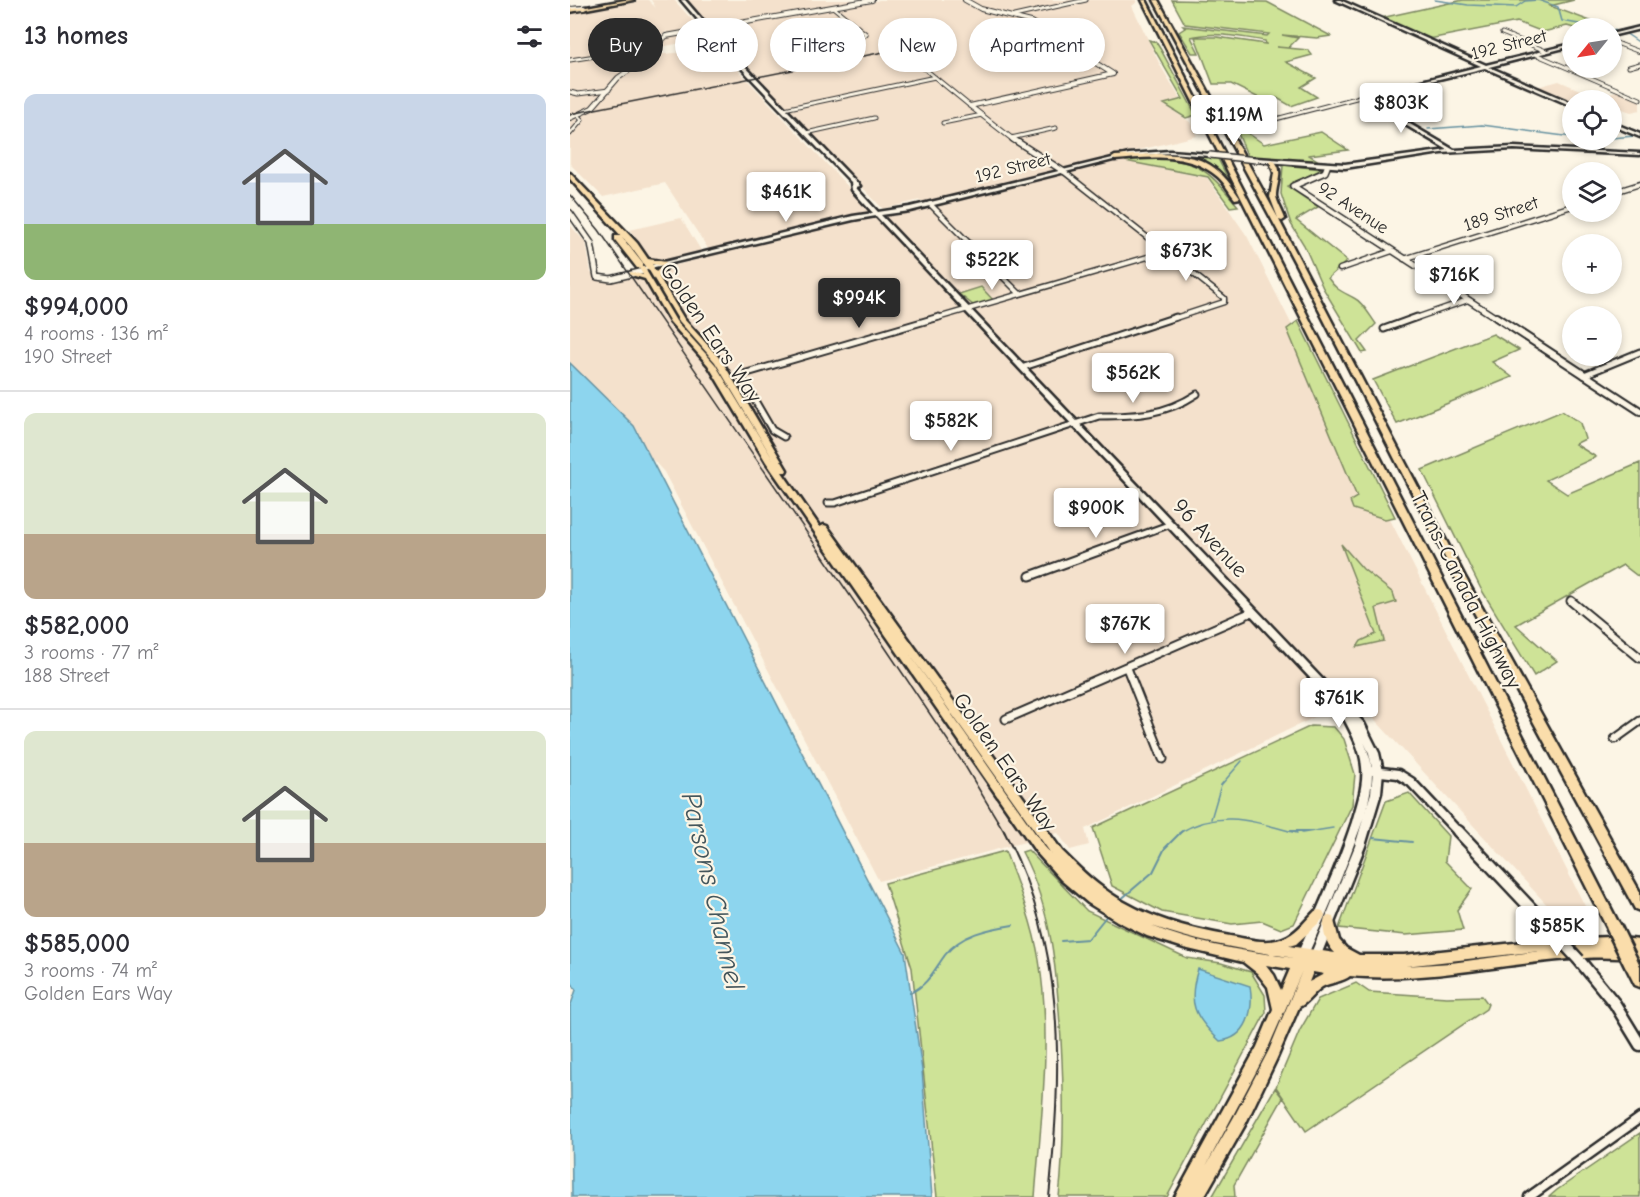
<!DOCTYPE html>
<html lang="en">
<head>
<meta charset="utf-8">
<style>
	body { margin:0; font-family:"Comic Neue",sans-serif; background:#f7f7f7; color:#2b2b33; height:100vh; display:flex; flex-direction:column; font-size:22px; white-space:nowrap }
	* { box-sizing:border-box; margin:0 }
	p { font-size:20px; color:#7c7c81 }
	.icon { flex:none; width:33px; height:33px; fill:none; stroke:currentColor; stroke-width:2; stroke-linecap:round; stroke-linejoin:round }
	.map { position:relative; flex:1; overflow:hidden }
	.details { display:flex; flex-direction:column; background:#fff; width:570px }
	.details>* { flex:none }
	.banner { position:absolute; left:18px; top:18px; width:570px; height:54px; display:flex; gap:12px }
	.needle { width:39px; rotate:240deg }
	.fabs { position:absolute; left:992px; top:18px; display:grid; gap:12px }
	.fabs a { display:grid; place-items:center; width:60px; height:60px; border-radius:50%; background:#fff; box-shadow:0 3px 9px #0003; font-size:30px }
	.price { position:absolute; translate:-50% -51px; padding:0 14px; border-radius:6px; background:#fff; color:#222; font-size:20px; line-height:39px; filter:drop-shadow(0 2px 3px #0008) }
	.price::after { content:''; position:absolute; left:50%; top:36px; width:18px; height:14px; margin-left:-9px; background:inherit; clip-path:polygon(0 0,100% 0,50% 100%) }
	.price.active { background:#2b2b2b; color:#fff }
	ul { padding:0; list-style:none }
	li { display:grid; align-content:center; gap:12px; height:318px; padding:0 24px }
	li+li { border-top:2px solid #e1e1e2 }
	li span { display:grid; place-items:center; height:186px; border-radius:12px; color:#555 }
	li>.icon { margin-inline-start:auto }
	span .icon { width:108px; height:108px; fill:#fffc; stroke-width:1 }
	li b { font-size:26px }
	h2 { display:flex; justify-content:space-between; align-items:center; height:72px; padding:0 24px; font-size:26px }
	.pill { padding:0 21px; border-radius:27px; background:#fff; box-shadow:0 3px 9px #0003; font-size:21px; line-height:54px }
	.pill.active { background:#2b2b2b; color:#fff }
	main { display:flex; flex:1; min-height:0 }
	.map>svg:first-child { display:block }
	.built { fill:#f4e1cc }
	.green { fill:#cee397; stroke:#7c8761; stroke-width:1.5 }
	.water { fill:#8dd5ee; stroke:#6691a0; stroke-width:1.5 }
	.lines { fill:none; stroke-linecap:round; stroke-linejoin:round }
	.stream-far1 { stroke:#6691a0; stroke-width:1.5 }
	.stream { stroke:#6691a0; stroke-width:2 }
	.minor-far4-casing { stroke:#2b2b2b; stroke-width:5 }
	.minor-far3-casing { stroke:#2b2b2b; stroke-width:7 }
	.minor-far2-casing { stroke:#2b2b2b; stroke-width:9 }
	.minor-far1-casing { stroke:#2b2b2b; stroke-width:11 }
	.minor-casing { stroke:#2b2b2b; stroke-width:13 }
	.tertiary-far4-casing { stroke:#2b2b2b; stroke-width:6 }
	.tertiary-far3-casing { stroke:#2b2b2b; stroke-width:8 }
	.tertiary-far2-casing { stroke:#2b2b2b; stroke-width:10 }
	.tertiary-far1-casing { stroke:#2b2b2b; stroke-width:13 }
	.tertiary-casing { stroke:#2b2b2b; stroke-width:15 }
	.secondary-casing { stroke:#2b2b2b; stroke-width:5 }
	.primary-casing { stroke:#2b2b2b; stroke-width:5 }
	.motorway-casing { stroke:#2b2b2b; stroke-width:5 }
	.minor-far4 { stroke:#fcf5e5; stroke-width:3 }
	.minor-far3 { stroke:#fcf5e5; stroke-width:4 }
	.minor-far2 { stroke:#fcf5e5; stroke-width:5 }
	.minor-far1 { stroke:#fcf5e5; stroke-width:7 }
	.minor { stroke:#fcf5e5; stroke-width:8 }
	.tertiary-far4 { stroke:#fcf5e5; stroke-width:4 }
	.tertiary-far3 { stroke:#fcf5e5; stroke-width:5 }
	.tertiary-far2 { stroke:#fcf5e5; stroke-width:6 }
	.tertiary-far1 { stroke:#fcf5e5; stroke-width:8 }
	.tertiary { stroke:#fcf5e5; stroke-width:10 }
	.secondary { fill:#fcf5e5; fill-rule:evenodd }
	.primary { fill:#faddab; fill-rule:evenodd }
	.motorway { fill:#faddab; fill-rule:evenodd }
	.rail-far1 { stroke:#2b2b2b; stroke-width:1.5 }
	.rail { stroke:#2b2b2b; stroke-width:2 }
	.tertiary-bridge-casing { stroke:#2b2b2b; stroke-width:15; stroke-linecap:butt }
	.secondary-bridge-casing { stroke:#2b2b2b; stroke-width:8; stroke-linecap:butt }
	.motorway-bridge-casing { stroke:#2b2b2b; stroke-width:19; stroke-linecap:butt }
	.tertiary-bridge { stroke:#fcf5e5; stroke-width:10 }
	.secondary-bridge { stroke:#fcf5e5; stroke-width:5 }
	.motorway-bridge { stroke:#faddab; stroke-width:14 }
	.labels { text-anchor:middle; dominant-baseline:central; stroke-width:4.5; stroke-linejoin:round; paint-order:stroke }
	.far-street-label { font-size:18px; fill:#2b2b2b; stroke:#fcf5e5 }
	.street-label { font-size:22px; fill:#2b2b2b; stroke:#fcf5e5 }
	.near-water-label { font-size:28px; font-style:italic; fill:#44565c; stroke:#fcf5e5 }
</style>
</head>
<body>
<main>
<section class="details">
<h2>13 homes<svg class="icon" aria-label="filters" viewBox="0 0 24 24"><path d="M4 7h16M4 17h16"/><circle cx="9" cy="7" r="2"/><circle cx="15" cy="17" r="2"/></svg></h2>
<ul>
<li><span style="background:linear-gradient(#c9d6e8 70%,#8fb573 0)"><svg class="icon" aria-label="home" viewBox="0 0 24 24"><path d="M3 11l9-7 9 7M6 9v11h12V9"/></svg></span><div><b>$994,000</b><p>4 rooms · 136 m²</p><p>190 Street</p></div></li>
<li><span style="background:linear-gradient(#dfe7d0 65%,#b9a48a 0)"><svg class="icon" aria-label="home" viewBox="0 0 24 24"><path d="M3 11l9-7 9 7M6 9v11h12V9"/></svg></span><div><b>$582,000</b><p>3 rooms · 77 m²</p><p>188 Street</p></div></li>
<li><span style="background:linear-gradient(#dfe7d0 60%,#b9a48a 0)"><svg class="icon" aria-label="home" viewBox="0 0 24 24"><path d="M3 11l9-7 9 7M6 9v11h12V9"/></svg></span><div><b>$585,000</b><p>3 rooms · 74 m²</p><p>Golden Ears Way</p></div></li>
</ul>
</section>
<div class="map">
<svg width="1070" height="1197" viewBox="0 0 1070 1197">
	<rect width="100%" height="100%" fill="#fcf5e5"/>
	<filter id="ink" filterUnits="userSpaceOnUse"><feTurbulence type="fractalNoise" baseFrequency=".0167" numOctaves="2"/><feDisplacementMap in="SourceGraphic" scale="12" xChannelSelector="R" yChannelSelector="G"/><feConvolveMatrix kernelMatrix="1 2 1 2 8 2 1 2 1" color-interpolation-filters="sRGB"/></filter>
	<g filter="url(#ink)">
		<path class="built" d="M71,0H78L86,8L81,0H104L133,32V39L85,48L96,34L97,31L79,45L73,56L148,49L302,212L139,250L95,183L33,197L0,164V12Z
			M117,0H297L144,26L137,25Z
			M310,0H566L567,2L562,6L590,65L611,100L593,104L620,122L627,136L353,202L350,200L313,209L144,31Z
			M989,81L1026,97L1047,91L1070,101V110L1061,112L1041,105V100L1002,103L967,87Z
			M549,160L637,178L677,236L1022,920L993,922L781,694L755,712L515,829L519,845L500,850L488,833L309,881L94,472L0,369V225L16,243L21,273L44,280H54L149,253L285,221L342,211Z
			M111,218L132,252L92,261L79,259L60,230Z"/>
		<path class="green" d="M602,0L697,2L761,36L747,38L712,35L728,38L718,48L707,47L738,50L742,55L716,62L746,78L731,87L747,97L721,106L707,98L693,100L661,84H643L625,37H647L696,44L695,41C672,37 644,31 621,37L629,53H622L609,32L615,28L613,26L697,36L699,34L615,24Z
			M893,0H1004L980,6L1039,28H1004L997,26L973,32L947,22L859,39L811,18Z
			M579,40L586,42L591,50L626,115L616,118L594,104L613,99Z
			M657,111L675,123L667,126L694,144L751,132L778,150L739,155L755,165L678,157L667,131L654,112Z
			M587,153L647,157L664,190C631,159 620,160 575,155Z
			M572,158C626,159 634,165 668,206L660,207L638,177L555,161Z
			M713,165L752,169L717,186L748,207L726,220L777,261L758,278C766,290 771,291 784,298C793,302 800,316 806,324L789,341L797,352L792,353L753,288L734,245L721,224L711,194Z
			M411,287L424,301L403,305L389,294Z
			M728,321L825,517L815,519L783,509L780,501L787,497L717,329Z
			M923,334L949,350L922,362L942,377L827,424L803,380Z
			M992,411L1010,423L1015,439L1005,444L1026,457L976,480L997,494L1070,463V578L1053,565L946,625L987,661L964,676L911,589L852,470Z
			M771,544L793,569L823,593L826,602L806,608L814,641L787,647L791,641L806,634Z
			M741,726L764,727L774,739L785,774L782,805L724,924L711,929L692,921L662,924L592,912L542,886L523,828Z
			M839,793L878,836L875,861L902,889L887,910L893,930L836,935L769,928L816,801Z
			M458,850L517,911L617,958L651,963L681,972L695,995L696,1012L597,1197H489C495,1145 494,1092 491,1040C487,976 483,911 452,852Z
			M435,851C448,885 463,923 469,960C482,1039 471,1118 465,1197H367L342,968L315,883Z
			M786,983L799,992L877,997L912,996L918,1004L916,1009L736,1131L706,1087L730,1030L748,999Z
			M705,1088L713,1098L664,1185L665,1197H642Z
			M1070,1133V1197H979L987,1190Z"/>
		<path class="water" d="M0,363L64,426L335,953L352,1070L362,1197H2L0,1007L6,990L0,980Z
			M628,969L680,986C684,1010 678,1038 650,1041C624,1017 617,1003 628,969Z"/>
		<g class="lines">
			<path class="stream-far1" d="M865,0L898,5L946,7L955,1L968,0L988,7L992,21L1031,28
				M1041,30L1049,31
				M1055,33L1070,43
				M858,129L912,125L1002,137
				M1041,138L1065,136
				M641,819L651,785L672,761
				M609,833C651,808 684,822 727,833
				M732,833L763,828"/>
			<path class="stream" d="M721,831H742
				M803,838L842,842
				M549,901L583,872L595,848L612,831
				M491,941L518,939L538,914
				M340,993C358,985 364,970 375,955C391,934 418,929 443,925"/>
			<g class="minor-far4-casing">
				<path id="minor-far4" d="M263,7L296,34L294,36
					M444,16L516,0
					M932,33L976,51
					M1041,41L1070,52
					M965,54L1070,99
					M0,60L82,47
					M345,61L400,106
					M1059,67L1070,64
					M0,92L8,94L39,90
					M214,109L365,77
					M373,123L412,115
					M675,127L790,97
					M236,133L304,118
					M0,134L12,120L9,117
					M441,138L486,128"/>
			</g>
			<g class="minor-far3-casing">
				<path id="minor-far3" d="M493,171L654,298V302L602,319
					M1041,193L1070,184
					M360,204L450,294
					M834,259L1002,206
					M770,269L822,251
					M364,319L595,252
					M843,319L898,300"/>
			</g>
			<g class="minor-far2-casing">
				<path id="minor-far2" d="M814,329L847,317
					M454,367L606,317
					M1014,375L1070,352
					M214,437L202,430L170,375L369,317
					M258,503H265L529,416C566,416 595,415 627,394
					M543,545L601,524"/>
			</g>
			<g class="minor-far1-casing">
				<path id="minor-far1" d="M460,576L548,544
					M1001,601L1070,658
					M557,668L593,759
					M436,719L682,612
					M1045,739L1070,721"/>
			</g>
			<g class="minor-casing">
				<path id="minor" d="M959,1197L1070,1118"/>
			</g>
			<g class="tertiary-far4-casing">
				<path id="tertiary-far4" d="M395,0L411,9L461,22L543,74
					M0,9L14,8
					M400,106L543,74
					M400,106L445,141
					M0,118L22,108L48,78L71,62L96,36L302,0"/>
			</g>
			<g class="tertiary-far3-casing">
				<path id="tertiary-far3" d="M443,139L493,171
					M757,167L755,172L723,186L928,319
					M0,213L21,243L27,277L41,279L74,271"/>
			</g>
			<g class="tertiary-far2-casing">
				<path id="tertiary-far2" d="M926,317L1070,411"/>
			</g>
			<g class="tertiary-far1-casing">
				<path id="tertiary-far1" d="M803,771L828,774L841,782L889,833"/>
			</g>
			<g class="tertiary-casing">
				<path id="tertiary" d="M888,831L985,934
					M1009,960L1045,1004L1070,1045"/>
			</g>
			<g class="secondary-casing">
				<path id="secondary" d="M111,0H115L141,30L153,24H155V26L143,32L169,60L289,185L290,186L286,187L287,189L308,212L340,207L559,154L600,151L640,154L642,155L640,156L600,153L559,156L340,211L311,215L794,723L809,753L813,771L811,793L795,846L749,960L745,961L741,960L740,956L785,846L801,793L803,771L799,753L794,742C798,751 801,760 802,769C803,794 793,821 784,844C770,883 753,921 736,959L732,960L728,959L727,955C746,911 767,868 782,822C787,804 794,785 792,767C791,749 780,731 772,715L773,713L306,216L283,220L72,270L69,268L283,216L303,213L282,190L281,182C223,122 164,63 111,0Z
					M765,0H770L916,65L1002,44V46L919,67L1002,103V106L915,68L794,97L884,150L944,147L1070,153V155L944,149L871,153L775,168L684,161V159L686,158L775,164L878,150L788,97L911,66Z
					M129,25L132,26L119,32L116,31Z
					M1070,27V29L1041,36V34Z
					M1041,122L1070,134V137L1041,125Z"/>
			</g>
			<g class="primary-casing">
				<path id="primary" d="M55,0H64L0,12V10Z
					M93,265L98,266L89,277L114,319L152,361L217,470L216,472H212L250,527L254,525L257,526L492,851C507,866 522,881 540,893C576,918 618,928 660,936C679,939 699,946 718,936C728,931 737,919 745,911L749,910L753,911L755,915L753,919L726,944L719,946L765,953C756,944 751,930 755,917L759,916L763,917L769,940L776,948L789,955H834L982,939L1041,937L1070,940V960C1052,958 1033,957 1015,958C936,962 859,983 780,976C773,982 761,982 752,987C743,993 738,1003 729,1007L707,1058L675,1125L634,1197H605L687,1047L703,1009L698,987L687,973L673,962L614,948L577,936L547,921L518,903L491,880L466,852L196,462L138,365L100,322L75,279L58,274L61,272L73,275L69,268L74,267L106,321L145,364L204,461L145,362L109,321L77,267L82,266L86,272ZM338,652L482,855L474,846ZM582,926C628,943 676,950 724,958C676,951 627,945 582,926ZM970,951L881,963L835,966ZM696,965L720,969L711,990L704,975ZM732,971L699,1050L665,1115L636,1166L695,1055ZM743,972L754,974L739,982Z"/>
			</g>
			<g class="motorway-casing">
				<path id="motorway" d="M572,0H576L1048,922L1050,926L1048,930L1043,932L1038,930Z
					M584,0H588L708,218L700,197L704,173L700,162L703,160C715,170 706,183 706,196C707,203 713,212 715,219L712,221L709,220L895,577L1070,892V911L1065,909L885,577L724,261Z
					M16,7V9L0,11V9Z
					M586,154C630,155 646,161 670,198L665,199C659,192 655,183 648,177C620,152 579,157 545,160L542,158L545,156Z
					M0,173L67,243L78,259L96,262V266L82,264L84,267L83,269H77L61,247L0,179Z
					M45,236H51L73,264V268H67L45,240Z
					M1062,958L1067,960L1070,966V987L1065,985L1055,965L1057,960Z"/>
			</g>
			<use href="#minor-far4" class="minor-far4"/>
			<use href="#minor-far3" class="minor-far3"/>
			<use href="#minor-far2" class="minor-far2"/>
			<use href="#minor-far1" class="minor-far1"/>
			<use href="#minor" class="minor"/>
			<use href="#tertiary-far4" class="tertiary-far4"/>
			<use href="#tertiary-far3" class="tertiary-far3"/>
			<use href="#tertiary-far2" class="tertiary-far2"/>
			<use href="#tertiary-far1" class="tertiary-far1"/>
			<use href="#tertiary" class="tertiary"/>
			<use href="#secondary" class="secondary"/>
			<use href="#primary" class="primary"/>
			<use href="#motorway" class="motorway"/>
			<path class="rail-far1" d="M0,114L364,42
				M0,195L29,230L292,613L395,766L435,833"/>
			<path class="rail" d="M434,831C497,950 492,1067 479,1197"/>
			<g class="tertiary-bridge-casing">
				<path id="tertiary-bridge" d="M985,934L1009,960"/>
			</g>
			<g class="secondary-bridge-casing">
				<path id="secondary-bridge" d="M640,155L686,160"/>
			</g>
			<g class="motorway-bridge-casing">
				<path id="motorway-bridge" d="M1043,926L1062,965"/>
			</g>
			<use href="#tertiary-bridge" class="tertiary-bridge"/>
			<use href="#secondary-bridge" class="secondary-bridge"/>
			<use href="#motorway-bridge" class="motorway-bridge"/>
		</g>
	</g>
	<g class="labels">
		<g class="far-street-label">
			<text transform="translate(939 45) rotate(-14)">192 Street</text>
			<text transform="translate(443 168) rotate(-14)">192 Street</text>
			<text transform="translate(783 208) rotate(33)">92 Avenue</text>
			<text transform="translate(931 214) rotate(-18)">189 Street</text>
		</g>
		<g class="street-label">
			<text transform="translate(141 333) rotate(56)">Golden Ears Way</text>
			<text transform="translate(640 538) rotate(47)">96 Avenue</text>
			<text transform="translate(896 590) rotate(63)">Trans-Canada Highway</text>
			<text transform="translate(435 762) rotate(55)">Golden Ears Way</text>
		</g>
		<g class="near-water-label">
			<text transform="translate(143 891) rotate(77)">Parsons Channel</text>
		</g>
	</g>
</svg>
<div class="fabs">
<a><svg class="needle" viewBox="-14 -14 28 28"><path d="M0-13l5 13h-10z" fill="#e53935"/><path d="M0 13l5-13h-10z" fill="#7c7c81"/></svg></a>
<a><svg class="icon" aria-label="locate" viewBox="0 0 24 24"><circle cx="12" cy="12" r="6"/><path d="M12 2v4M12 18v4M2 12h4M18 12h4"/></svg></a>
<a><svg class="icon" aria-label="layers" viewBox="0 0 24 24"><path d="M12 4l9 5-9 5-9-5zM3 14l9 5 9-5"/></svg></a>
<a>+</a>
<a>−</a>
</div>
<b class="price" style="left:831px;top:134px">$803K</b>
<b class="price" style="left:664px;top:146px">$1.19M</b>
<b class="price" style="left:216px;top:223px">$461K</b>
<b class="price" style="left:616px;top:282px">$673K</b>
<b class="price" style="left:422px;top:291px">$522K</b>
<b class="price" style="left:884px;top:306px">$716K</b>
<b class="price active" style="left:289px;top:329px">$994K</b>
<b class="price" style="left:563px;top:404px">$562K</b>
<b class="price" style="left:381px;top:452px">$582K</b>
<b class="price" style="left:526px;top:539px">$900K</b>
<b class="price" style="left:555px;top:655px">$767K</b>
<b class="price" style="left:769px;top:729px">$761K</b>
<b class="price" style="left:987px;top:957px">$585K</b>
<div class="banner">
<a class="pill active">Buy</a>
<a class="pill">Rent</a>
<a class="pill">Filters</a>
<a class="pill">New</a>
<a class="pill">Apartment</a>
</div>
</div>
</main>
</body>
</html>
